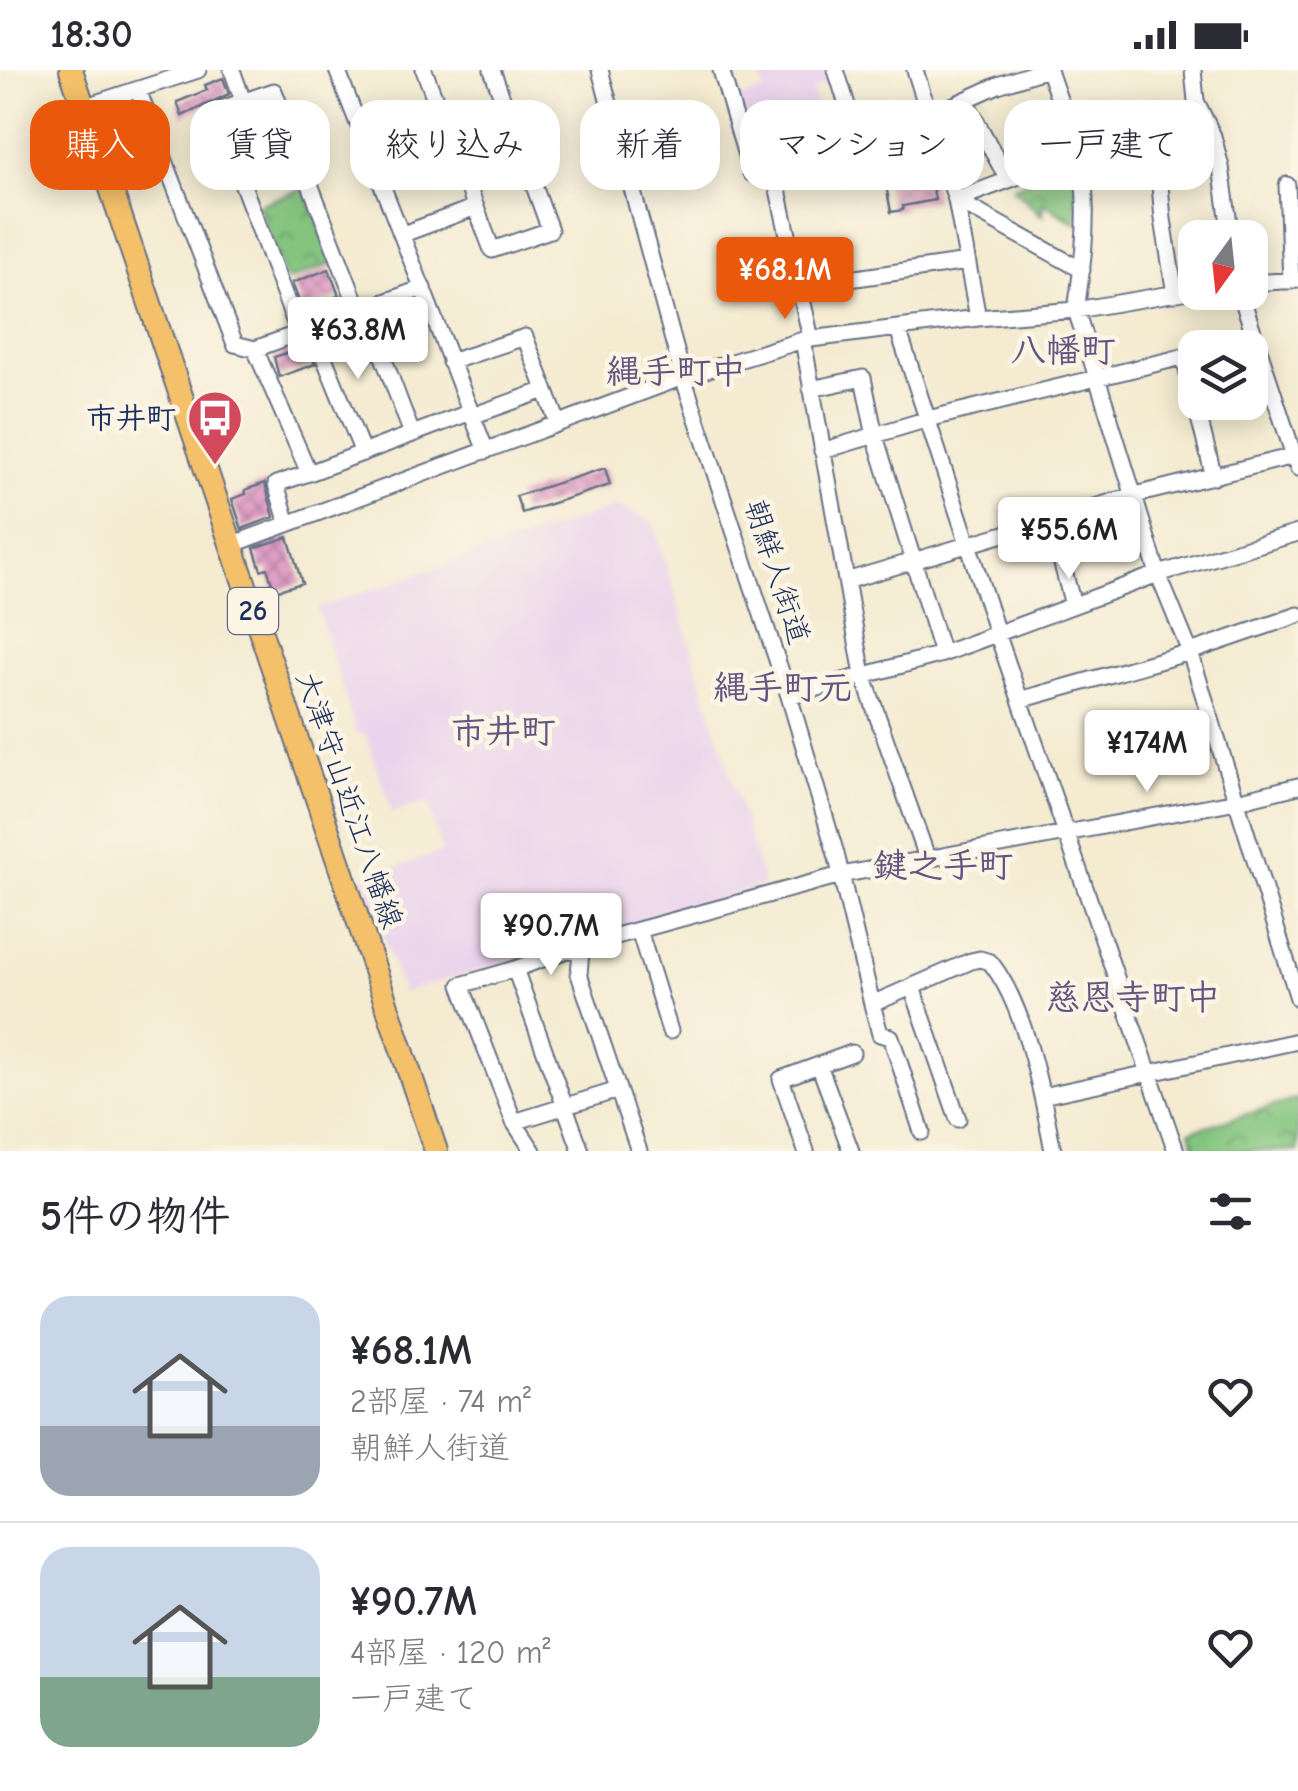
<!DOCTYPE html>
<html lang="ja">
<head>
<meta charset="utf-8">
<style>
	body { margin:0; font-family:"Comic Neue","Klee One",sans-serif; background:#f7f7f7; color:#2b2b33; height:100vh; display:flex; flex-direction:column; font-size:38px; white-space:nowrap }
	* { box-sizing:border-box; margin:0 }
	p { font-size:32px; color:#7c7c81 }
	.icon { flex:none; width:55px; height:55px; fill:none; stroke:currentColor; stroke-width:2; stroke-linecap:round; stroke-linejoin:round }
	.map { position:relative; height:1081px; overflow:hidden }
	.side { display:flex; flex-direction:column; background:#fff; flex:1 }
	.side>* { flex:none }
	.banner { position:absolute; left:30px; top:30px; width:1240px; height:90px; display:flex; gap:20px }
	.needle { width:65px; rotate:195deg }
	.fabs { position:absolute; left:1178px; top:150px; display:grid; gap:20px }
	.fabs a { display:grid; place-items:center; width:90px; height:90px; border-radius:20px; background:#fff; box-shadow:0 5px 25px #0003; font-size:50px }
	.price { position:absolute; translate:-50% -85px; padding:0 22px; border-radius:10px; background:#fff; color:#222; font-size:32px; line-height:65px; filter:drop-shadow(0 2px 5px #0008) }
	.price::after { content:''; position:absolute; left:50%; top:60px; width:30px; height:22px; margin-left:-15px; background:inherit; clip-path:polygon(0 0,100% 0,50% 100%) }
	.price.on { background:#ea580c; color:#fff }
	ul { padding:0; list-style:none }
	li { display:flex; align-items:center; gap:30px; height:250px; padding:0 40px }
	li+li { border-top:2px solid #e1e1e2 }
	li span { display:grid; place-items:center; flex:none; width:280px; height:200px; border-radius:30px; color:#555 }
	li>.icon { margin-inline-start:auto }
	span .icon { width:120px; height:120px; fill:#fffc; stroke-width:1 }
	li b { font-size:42px }
	h2 { display:flex; justify-content:space-between; align-items:center; height:120px; padding:0 40px; font-size:42px }
	.chip { padding:0 35px; border-radius:30px; background:#fff; box-shadow:0 5px 25px #0003; font-size:35px; line-height:90px }
	.chip.on { background:#ea580c; color:#fff }
	.status { display:flex; justify-content:space-between; align-items:center; height:70px; padding:0 50px; background:#fff; direction:ltr }
	.status svg { height:28px; fill:currentColor }
	.map>svg:first-child { display:block }
	.built { fill:#e9d2ed }
	.park { fill:url(#park-crowns); stroke:#4f7a6e; stroke-width:2.5 }
	.building { fill:url(#building-cross-hatch) }
	.lines { fill:none; stroke-linecap:round; stroke-linejoin:round }
	.minor-casing { stroke:#677186; stroke-width:19 }
	.primary-casing { stroke:#677186; stroke-width:26 }
	.minor { stroke:#fff; stroke-width:15 }
	.primary { stroke:#f4c16a; stroke-width:22 }
	.labels { text-anchor:middle; dominant-baseline:central; stroke-width:9; stroke-linejoin:round; paint-order:stroke }
	.shield { fill:#fcf5e5; stroke:#5e6a86; stroke-width:2.5 }
	.shield-label { font-size:28px; font-weight:bold; fill:#1b2f5e }
	.poi-label { font-size:30px; font-weight:bold; fill:#1b2f5e; stroke:#fcf5e5; text-anchor:end }
	.street-label { font-size:30px; fill:#1b2f5e; stroke:#fcf5e5 }
	.quarter-label { font-size:35px; font-weight:bold; fill:#605682; stroke:#fcf5e5 }
</style>
</head>
<body>
<div class="status"><b>18:30</b><svg viewBox="0 0 49 12"><path d="M0 12V9h3v3zM5 12V6h3v6zM10 12V3h3v9zM15 12V0h3v12zM26 1h20v11H26zM47 4h2v5h-2z"/></svg></div>
<div class="map">
<svg width="1298" height="1081" viewBox="0 0 1298 1081">
	<defs>
		<pattern id="park-crowns" width="20" height="18" patternUnits="userSpaceOnUse" patternTransform="scale(2.5)"><rect width="20" height="18" fill="#83c57e"/><path d="M2 6a3 3 0 1 1 6 0M12 15a3 3 0 1 1 6 0" fill="none" stroke="#6aa06a"/></pattern>
		<pattern id="building-cross-hatch" width="8" height="8" patternUnits="userSpaceOnUse" patternTransform="scale(2.5)"><rect width="8" height="8" fill="#e09dc5"/><path d="M0 0l8 8M0 8l8-8" fill="none" stroke="#b580a3"/></pattern>
	</defs>
	<rect width="100%" height="100%" fill="#fcf5e5"/>
	<filter id="ink" filterUnits="userSpaceOnUse"><feTurbulence type="fractalNoise" baseFrequency=".01" numOctaves="2"/><feDisplacementMap in="SourceGraphic" scale="20" xChannelSelector="R" yChannelSelector="G"/><feConvolveMatrix kernelMatrix="1 2 1 2 8 2 1 2 1" color-interpolation-filters="sRGB"/></filter>
	<filter id="wash" filterUnits="userSpaceOnUse"><feTurbulence type="fractalNoise" baseFrequency=".0048" numOctaves="4" result="noise"/><feDisplacementMap in="SourceGraphic" scale="40" xChannelSelector="R" yChannelSelector="G"/><feGaussianBlur stdDeviation="2.25" result="paint"/><feColorMatrix in="noise" values="0 0 0 0 0 0 0 0 0 0 0 0 0 0 0 0 0 1.4 0 .05"/><feComposite in="paint" operator="in"/></filter>
	<g filter="url(#wash)">
		<rect width="100%" height="100%" fill="#f4ebd1"/>
		<path class="built" d="M758,0H828L831,11L813,19L828,80L761,97L752,91L734,29L764,21Z
			M619,436L653,452L764,815L402,923L364,807L442,782L428,733L392,742L365,663L357,665L317,538Z"/>
		<path class="park" d="M1066,93L1077,99L1076,154L1043,132V146L1013,118Z
			M305,118L334,193L286,211L258,135Z
			M1298,1029V1081H1196L1190,1061Z"/>
		<g id="blocks">
			<path class="building" d="M223,8L229,24L182,46L177,32L207,20L205,15Z
				M930,102L935,130L903,136V140L891,142L885,110Z
				M329,199L339,226L302,239L292,213Z
				M416,238L423,256L388,268L381,250Z
				M360,257L367,276L336,286L328,268Z
				M307,276L315,294L279,307L274,287Z
				M605,398L610,415L522,443L516,426Z
				M265,413L274,447L242,459L232,429L246,424L245,420Z
				M288,467L302,513L275,521L267,498L261,500L254,478Z"/>
		</g>
	</g>
	<g filter="url(#ink)">
		<use href="#blocks" fill-opacity="0" stroke="#677186" stroke-width="2.5"/>
		<g class="lines">
			<g class="minor-casing">
				<path id="minor" d="M232,0L243,31
					M337,0L486,381
					M424,0L492,180L550,160L492,0
					M600,0L683,307L789,626L836,784L872,934L971,891L980,889L990,892C1025,934 1043,1027 1053,1081
					M721,0L751,103L860,76L934,64
					M836,0L860,76
					M915,0L956,130L978,248
					M1049,0C1060,37 1080,75 1084,114C1088,155 1082,200 1076,240L1158,504L1190,582L1298,928
					M1193,0L1196,31L1213,66L1221,97L1231,168
					M138,20L235,274L255,279L423,218
					M966,32L1008,110
					M83,37L198,0
					M930,46L998,15L1044,0
					M1155,59L1163,149L1175,224
					M773,97L811,269
					M1287,115L1291,211
					M956,130C1038,99 1118,66 1204,48
					M956,130L1082,200
					M403,164L476,137
					M1250,213L1298,210
					M801,216L967,192
					M1240,222L1298,398
					M365,239L412,364
					M312,258L363,383
					M898,259L997,563L1176,1081
					M298,261L215,41L274,21L359,241
					M803,270L863,605L928,790
					M1221,278L1255,269
					M255,279L309,403L276,414L288,454
					M1184,287L1195,332
					M450,292L525,267L558,353
					M811,319L863,308L875,366L942,584
					M1195,332L1214,407
					M472,346L545,320
					M822,381L928,349L1195,284
					M309,403L471,342
					M1050,449L1073,535
					M231,475L683,307L803,270L978,248L1076,240L1195,220
					M846,511L1135,425L1298,385
					M789,626L942,584L1158,504L1298,463
					M1020,630L1190,582L1298,545
					M639,860L670,961
					M515,899L567,880L581,881
					M912,917L958,1049
					M872,934L880,964L891,967L922,1062
					M819,995L852,983
					M1042,1026L1298,971
					M514,1052L533,1081
					M581,1081L515,899L461,915L514,1052L618,1020
					M639,1081L579,904L581,881L594,872L841,805L1237,731L1298,716
					M806,1081L781,1009L819,995L851,1081"/>
			</g>
			<g class="primary-casing">
				<path id="primary" d="M71,0L436,1081"/>
			</g>
			<use href="#minor" class="minor"/>
			<use href="#primary" class="primary"/>
		</g>
	</g>
	<defs>
		<g id="bus-pin" transform="scale(2.875)"><path d="M0 17L-7.5 6A9.5 9.5 0 1 1 7.5 6Z" fill="#d1495b" stroke="#fcf5e5"/><path d="M-5-6H5V4H4V6H2V4H-2V6H-4V4H-5ZM-3.5-4V0h7V-4ZM-3.5 1.2v1.5H-2V1.2ZM2 1.2v1.5H3.5V1.2Z" fill="#fff"/></g>
	</defs>
	<g fill-rule="evenodd">
		<use href="#bus-pin" x="215" y="348"/>
	</g>
	<g class="labels">
		<rect class="shield" x="228" y="518" width="50" height="46" rx="8"/>
		<g class="shield-label">
			<text x="253" y="541">26</text>
		</g>
		<g class="poi-label">
			<text x="176" y="348">市井町</text>
		</g>
		<g class="street-label">
			<text transform="translate(777 502) rotate(72)">朝鮮人街道</text>
			<text transform="translate(349 730) rotate(71)">大津守山近江八幡線</text>
		</g>
		<g class="quarter-label">
			<text x="1063" y="280">八幡町</text>
			<text x="676" y="301">縄手町中</text>
			<text x="783" y="617">縄手町元</text>
			<text x="503" y="661">市井町</text>
			<text x="943" y="795">鍵之手町</text>
			<text x="1133" y="927">慈恩寺町中</text>
		</g>
	</g>
</svg>
<div class="fabs">
<a><svg class="needle" viewBox="-14 -14 28 28"><path d="M0-13l5 13h-10z" fill="#e53935"/><path d="M0 13l5-13h-10z" fill="#7c7c81"/></svg></a>
<a><svg class="icon" aria-label="layers" viewBox="0 0 24 24"><path d="M12 4l9 5-9 5-9-5zM3 14l9 5 9-5"/></svg></a>
</div>
<b class="price on" style="left:785px;top:252px">¥68.1M</b>
<b class="price" style="left:358px;top:312px">¥63.8M</b>
<b class="price" style="left:1069px;top:512px">¥55.6M</b>
<b class="price" style="left:1147px;top:725px">¥174M</b>
<b class="price" style="left:551px;top:908px">¥90.7M</b>
<div class="banner">
<a class="chip on">購入</a>
<a class="chip">賃貸</a>
<a class="chip">絞り込み</a>
<a class="chip">新着</a>
<a class="chip">マンション</a>
<a class="chip">一戸建て</a>
</div>
</div>
<section class="side">
<h2>5件の物件<svg class="icon" aria-label="filters" viewBox="0 0 24 24"><path d="M4 7h16M4 17h16"/><circle cx="9" cy="7" r="2"/><circle cx="15" cy="17" r="2"/></svg></h2>
<ul>
<li><span style="background:linear-gradient(#c9d6e8 65%,#9aa5b1 0)"><svg class="icon" aria-label="home" viewBox="0 0 24 24"><path d="M3 11l9-7 9 7M6 9v11h12V9"/></svg></span><div><b>¥68.1M</b><p>2部屋 · 74 m²</p><p>朝鮮人街道</p></div><svg class="icon" aria-label="heart" viewBox="0 0 24 24"><path d="M12 20l-8-8c-3-5 5-10 8-4 3-6 11-1 8 4z"/></svg></li>
<li><span style="background:linear-gradient(#c9d6e8 65%,#7fa58c 0)"><svg class="icon" aria-label="home" viewBox="0 0 24 24"><path d="M3 11l9-7 9 7M6 9v11h12V9"/></svg></span><div><b>¥90.7M</b><p>4部屋 · 120 m²</p><p>一戸建て</p></div><svg class="icon" aria-label="heart" viewBox="0 0 24 24"><path d="M12 20l-8-8c-3-5 5-10 8-4 3-6 11-1 8 4z"/></svg></li>
</ul>
</section>
</body>
</html>
